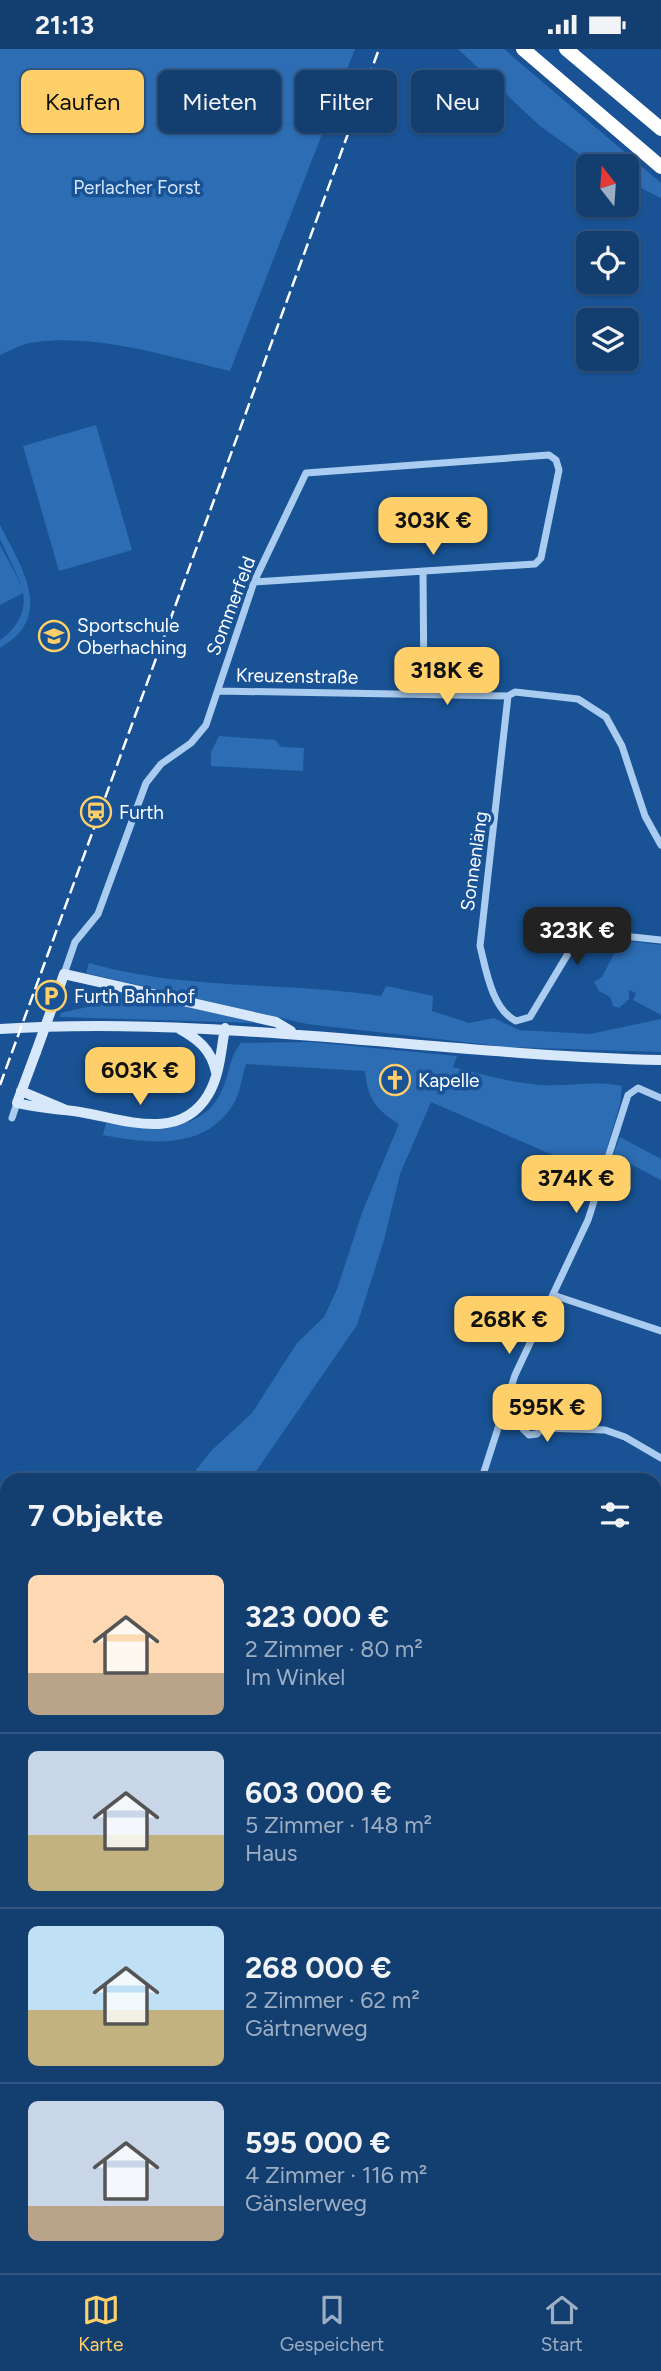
<!DOCTYPE html>
<html lang="de">
<head>
<meta charset="utf-8">
<style>
	body { margin:0; font-family:Figtree,sans-serif; background:#1c4575; color:#f1f3f6; height:100vh; display:flex; flex-direction:column; font-size:26px; white-space:nowrap }
	* { box-sizing:border-box; margin:0 }
	p { font-size:23px; color:#9daec3 }
	.icon { flex:none; width:38px; height:38px; fill:none; stroke:currentColor; stroke-width:2; stroke-linecap:round; stroke-linejoin:round }
	.map { position:relative; flex:1; overflow:hidden }
	.sheet { position:absolute; left:0px; top:1424px; width:662px; height:800px; display:flex; flex-direction:column; background:#133e70; border-radius:21px 21px 0 0; box-shadow:0 2px 5px #0004,0 0 0 2px #325783 }
	.sheet>* { flex:none }
	.guide { position:absolute; left:21px; top:21px; width:620px; height:63px; display:flex; gap:14px }
	.needle { width:46px; rotate:343deg }
	.tools { position:absolute; left:576px; top:105px; display:grid; gap:14px }
	.tools a { display:grid; place-items:center; width:63px; height:63px; border-radius:10px; background:#133e70; box-shadow:0 2px 5px #0004,0 0 0 2px #325783; font-size:35px }
	.price { position:absolute; translate:-50% -60px; padding:0 16px; border-radius:14px; background:#ffcf69; color:#111; font-size:23px; line-height:46px; filter:drop-shadow(0 2px 4px #0008) }
	.price::after { content:''; position:absolute; left:50%; top:42px; width:21px; height:16px; margin-left:-10px; background:inherit; clip-path:polygon(0 0,100% 0,50% 100%) }
	.price.selected { background:#222; color:#fff }
	ul { padding:0; list-style:none }
	li { display:flex; align-items:center; gap:21px; height:175px; padding:0 28px }
	li+li { border-top:2px solid #325783 }
	li span { display:grid; place-items:center; flex:none; width:196px; height:140px; border-radius:10px; color:#555 }
	li>.icon { margin-inline-start:auto }
	span .icon { width:84px; height:84px; fill:#fffc; stroke-width:1 }
	li b { font-size:30px }
	h2 { display:flex; justify-content:space-between; align-items:center; height:84px; padding:0 28px; font-size:30px }
	.tag { padding:0 24px; border-radius:10px; background:#133e70; box-shadow:0 2px 5px #0004,0 0 0 2px #325783; font-size:24px; line-height:63px }
	.tag.selected { background:#ffcf69; color:#111 }
	.status { display:flex; justify-content:space-between; align-items:center; height:49px; padding:0 35px; background:#133e70; direction:ltr }
	.status svg { height:19px; fill:currentColor }
	.tabs { display:flex; justify-content:space-around; align-items:center; height:98px; border-top:2px solid #325783; background:#133e70; font-size:19px; color:#9daec3 }
	.tabs a { display:grid; justify-items:center; gap:4px }
	.tabs .selected { color:#ffcf69 }
	.map>svg:first-child { display:block }
	.green { fill:#2c6db3 }
	.lines { fill:none; stroke-linecap:round; stroke-linejoin:round }
	.stream { stroke:#9dc7f2; stroke-width:2.5 }
	.minor { stroke:#aaccf0; stroke-width:7 }
	.secondary { stroke:#d8e8fb; stroke-width:10 }
	.motorway { stroke:#fff; stroke-width:14 }
	.rail { stroke:#fff; stroke-width:2.5; stroke-dasharray:12 5; stroke-linecap:butt }
	.secondary-bridge { stroke:#d8e8fb; stroke-width:10 }
	.labels { text-anchor:middle; dominant-baseline:central; stroke-width:7; stroke-linejoin:round; paint-order:stroke }
	.park-label { font-size:19px; fill:#d1e5fb; stroke:#195395 }
	.street-label { font-size:19px; fill:#fff; stroke:#195395 }
	.poi-label { font-size:19px; fill:#fff; stroke:#195395; text-anchor:start }
</style>
</head>
<body>
<div class="status"><b>21:13</b><svg viewBox="0 0 49 12"><path d="M0 12V9h3v3zM5 12V6h3v6zM10 12V3h3v9zM15 12V0h3v12zM26 1h20v11H26zM47 4h2v5h-2z"/></svg></div>
<div class="map">
<svg width="661" height="2224" viewBox="0 0 661 2224">
	<rect width="100%" height="100%" fill="#195395"/>
	<path class="green" d="M0,0H355L230,322C170,308 98,285 36,293C24,294 11,301 0,306Z
		M458,0H504L661,134V149L627,132L626,117H596L540,77Z
		M96,376L132,501L59,522L23,397Z
		M0,476C21,518 56,567 0,599V591C16,581 27,562 23,544L0,556V496L23,539L0,490Z
		M219,687L275,691L281,698L304,699L303,722L211,717V703Z
		M621,891L661,896V966L633,951L636,944L629,941V950L619,959L613,957L610,948L599,942L594,933L602,928Z
		M89,914C188,942 281,932 381,947L386,937L433,947L432,962L469,974L494,969L519,981L590,985L661,970V1003L507,998L307,975L86,924Z
		M102,938L257,974L60,968L61,964L100,955Z
		M311,993L457,1007L453,1018C481,1025 509,1033 539,1036C567,1038 594,1031 622,1037L620,1055L599,1126L431,1053L400,1125L384,1191L357,1276L250,1431H192L196,1421L212,1401L252,1364L297,1294L324,1268L337,1240L363,1161L399,1075C375,1060 368,1050 365,1022L246,1015C242,1026 241,1041 235,1052C208,1102 150,1095 103,1086L106,1074C146,1080 204,1087 223,1039C230,1022 229,1009 241,994Z
		M620,1088L661,1110V1131L613,1106Z
		M0,1757L7,1759V1863L0,1861Z"/>
	<g class="lines">
		<path class="stream" d="M654,1833L661,1819
			M567,2217L568,2224"/>
		<path class="minor" d="M423,523L424,643
			M218,642L508,647L515,643L578,650L606,668L622,697L645,767L661,796
			M508,647L480,897C486,921 492,960 516,972L530,968L575,893L585,883L661,891
			M64,925L75,893L98,865L146,734L161,715L191,694L206,676L254,533L306,424L549,406L556,411L559,421L541,509L535,515L254,533
			M12,1069L17,1054
			M553,1246L661,1282
			M505,1357L526,1369L535,1367L540,1370L542,1379L537,1385L529,1386L523,1380L526,1369
			M542,1379L605,1381L625,1388L661,1409
			M481,1432L515,1326L588,1171L628,1046L638,1039L661,1049
			M654,1551L661,1542
			M654,1688H661
			M654,1898H661
			M0,2165L7,2167
			M654,2182L661,2181
			M141,2224L145,2217
			M543,2224V2217"/>
		<path class="secondary" d="M57,945L64,925L276,973L291,982
			M178,979C198,990 211,1000 216,1023
			M0,980C222,966 440,1006 661,1011
			M36,1003L17,1054C33,1058 48,1059 64,1061C111,1064 176,1099 208,1046C220,1026 221,1001 225,979
			M21,1042L64,1060"/>
		<path class="motorway" d="M523,0L661,118
			M566,0L661,80"/>
		<path class="rail" d="M0,1036L379,0"/>
		<path class="secondary-bridge" d="M36,1003L57,945"/>
	</g>
	<defs>
		<g id="school-ring" transform="scale(1.575)"><circle r="9.5" fill="#195395" stroke="#ffcf69" stroke-width="1.5"/><path d="M0-5L7-2L0 1L-7-2ZM-4 1L0 2.5L4 1V4Q0 6-4 4Z" fill="#ffcf69"/></g>
		<g id="station-ring" transform="scale(1.575)"><circle r="9.5" fill="#195395" stroke="#ffcf69" stroke-width="1.5"/><path d="M-3-6H3Q5-6 5-4V2Q5 4 3 4L4.5 6H3L1.5 4h-3L-3 6H-4.5L-3 4Q-5 4-5 2V-4Q-5-6-3-6ZM-3.5-4v3h7v-3ZM-3.5 1v1.5H-2V1ZM2 1v1.5H3.5V1Z" fill="#ffcf69"/></g>
		<g id="parking-ring" transform="scale(1.575)"><circle r="9.5" fill="#195395" stroke="#ffcf69" stroke-width="1.5"/><path d="M-3.5-5.5H1a3.5 3.5 0 0 1 0 7H-1V5.5H-3.5ZM-1-3.4V-.6H.8a1.4 1.4 0 0 0 0-2.8Z" fill="#ffcf69"/></g>
		<g id="church-ring" transform="scale(1.575)"><circle r="9.5" fill="#195395" stroke="#ffcf69" stroke-width="1.5"/><path d="M-1.2-6h2.4v3.5h3.3v2.4h-3.3V6h-2.4V-.1h-3.3v-2.4h3.3Z" fill="#ffcf69"/></g>
	</defs>
	<g fill-rule="evenodd">
		<use href="#school-ring" x="54" y="587"/>
		<use href="#station-ring" x="96" y="763"/>
		<use href="#parking-ring" x="51" y="947"/>
		<use href="#church-ring" x="395" y="1031"/>
	</g>
	<g class="labels">
		<g class="park-label">
			<text x="137" y="138">Perlacher Forst</text>
		</g>
		<g class="street-label">
			<text transform="translate(231 557) rotate(-69)">Sommerfeld</text>
			<text transform="translate(297 627) rotate(1)">Kreuzenstraße</text>
			<text transform="translate(474 812) rotate(-82)">Sonnenläng</text>
		</g>
		<g class="poi-label">
			<text x="77" y="576">Sportschule<tspan x="77" dy="22">Oberhaching</tspan></text>
			<text x="119" y="763">Furth</text>
			<text x="74" y="947">Furth Bahnhof</text>
			<text x="418" y="1031">Kapelle</text>
		</g>
	</g>
</svg>
<div class="tools">
<a><svg class="needle" viewBox="-14 -14 28 28"><path d="M0-13l5 13h-10z" fill="#e53935"/><path d="M0 13l5-13h-10z" fill="#9daec3"/></svg></a>
<a><svg class="icon" aria-label="locate" viewBox="0 0 24 24"><circle cx="12" cy="12" r="6"/><path d="M12 2v4M12 18v4M2 12h4M18 12h4"/></svg></a>
<a><svg class="icon" aria-label="layers" viewBox="0 0 24 24"><path d="M12 4l9 5-9 5-9-5zM3 14l9 5 9-5"/></svg></a>
</div>
<b class="price" style="left:433px;top:508px">303K €</b>
<b class="price" style="left:447px;top:658px">318K €</b>
<b class="price selected" style="left:577px;top:918px">323K €</b>
<b class="price" style="left:140px;top:1058px">603K €</b>
<b class="price" style="left:576px;top:1166px">374K €</b>
<b class="price" style="left:509px;top:1307px">268K €</b>
<b class="price" style="left:547px;top:1395px">595K €</b>
<div class="guide">
<a class="tag selected">Kaufen</a>
<a class="tag">Mieten</a>
<a class="tag">Filter</a>
<a class="tag">Neu</a>
</div>
<section class="sheet">
<h2>7 Objekte<svg class="icon" aria-label="filters" viewBox="0 0 24 24"><path d="M4 7h16M4 17h16"/><circle cx="9" cy="7" r="2"/><circle cx="15" cy="17" r="2"/></svg></h2>
<ul>
<li><span style="background:linear-gradient(#ffd9b3 70%,#b9a48a 0)"><svg class="icon" aria-label="home" viewBox="0 0 24 24"><path d="M3 11l9-7 9 7M6 9v11h12V9"/></svg></span><div><b>323 000 €</b><p>2 Zimmer · 80 m²</p><p>Im Winkel</p></div></li>
<li><span style="background:linear-gradient(#c9d6e8 60%,#c2b280 0)"><svg class="icon" aria-label="home" viewBox="0 0 24 24"><path d="M3 11l9-7 9 7M6 9v11h12V9"/></svg></span><div><b>603 000 €</b><p>5 Zimmer · 148 m²</p><p>Haus</p></div></li>
<li><span style="background:linear-gradient(#bfe0f5 60%,#c2b280 0)"><svg class="icon" aria-label="home" viewBox="0 0 24 24"><path d="M3 11l9-7 9 7M6 9v11h12V9"/></svg></span><div><b>268 000 €</b><p>2 Zimmer · 62 m²</p><p>Gärtnerweg</p></div></li>
<li><span style="background:linear-gradient(#c9d6e8 75%,#b9a48a 0)"><svg class="icon" aria-label="home" viewBox="0 0 24 24"><path d="M3 11l9-7 9 7M6 9v11h12V9"/></svg></span><div><b>595 000 €</b><p>4 Zimmer · 116 m²</p><p>Gänslerweg</p></div></li>
</ul>
</section>
</div>
<nav class="tabs">
<a class="selected"><svg class="icon" aria-label="map" viewBox="0 0 24 24"><path d="M3 6l6-2 6 2 6-2v14l-6 2-6-2-6 2zM9 4v14M15 6v14"/></svg>Karte</a>
<a><svg class="icon" aria-label="saved" viewBox="0 0 24 24"><path d="M7 4h10v16l-5-4-5 4z"/></svg>Gespeichert</a>
<a><svg class="icon" aria-label="home" viewBox="0 0 24 24"><path d="M3 11l9-7 9 7M6 9v11h12V9"/></svg>Start</a>
</nav>
</body>
</html>
